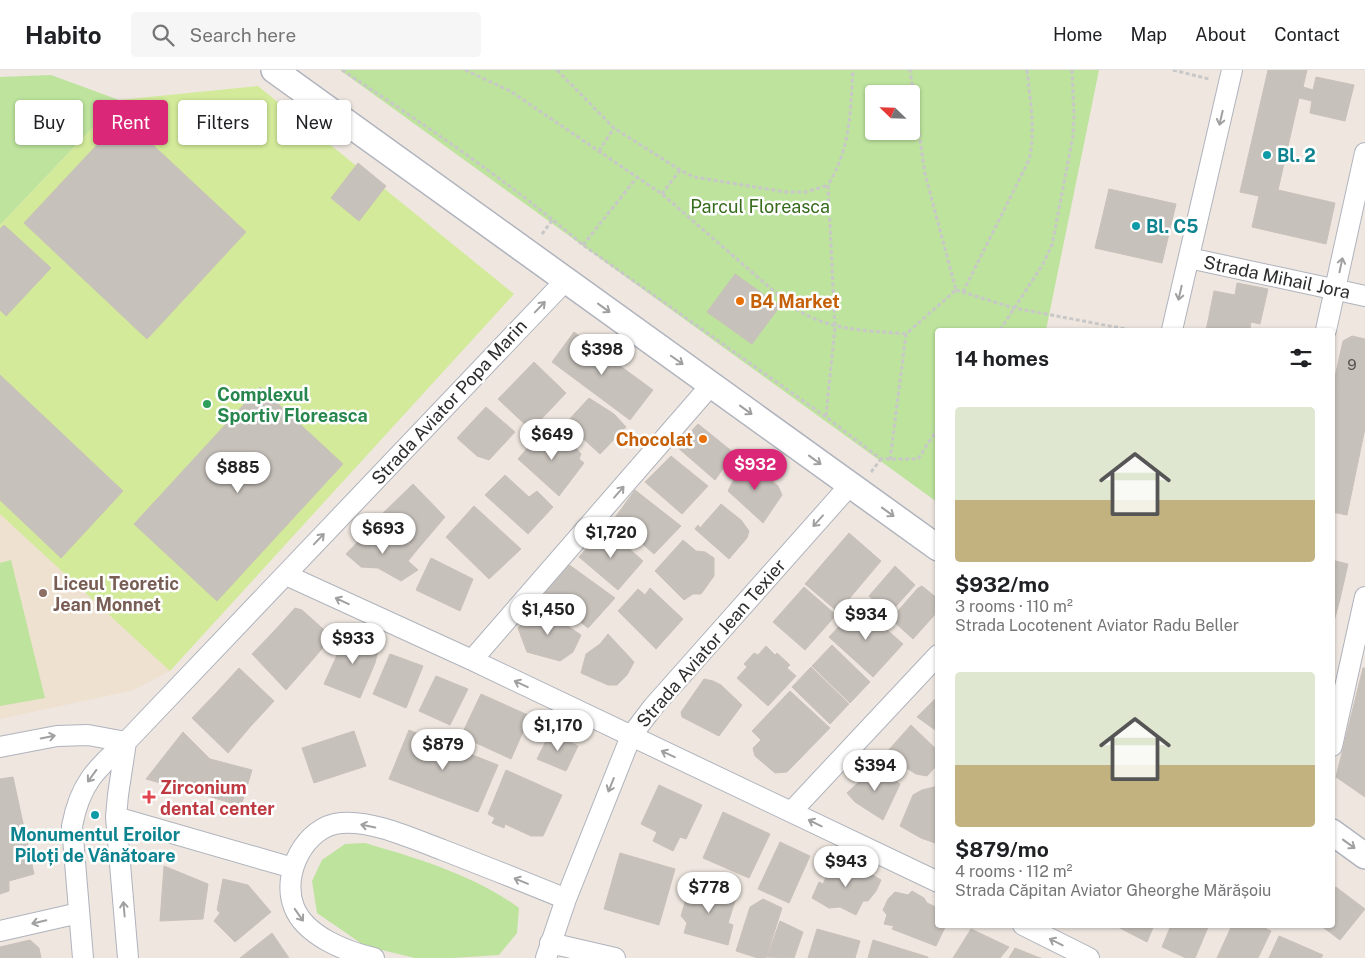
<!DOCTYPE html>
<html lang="en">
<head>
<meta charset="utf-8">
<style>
	body { margin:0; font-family:"Public Sans",sans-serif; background:#f6f6f6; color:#202124; height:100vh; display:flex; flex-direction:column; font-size:19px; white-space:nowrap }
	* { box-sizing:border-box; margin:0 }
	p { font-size:16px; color:#757577 }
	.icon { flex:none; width:28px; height:28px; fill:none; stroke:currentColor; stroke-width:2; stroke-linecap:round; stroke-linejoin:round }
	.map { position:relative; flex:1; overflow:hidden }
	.drawer { position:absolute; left:935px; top:258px; width:400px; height:600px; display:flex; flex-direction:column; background:#fff; border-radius:5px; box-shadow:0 1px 4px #0004 }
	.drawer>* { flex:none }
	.top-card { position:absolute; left:15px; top:30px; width:475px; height:45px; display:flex; gap:10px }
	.needle { width:32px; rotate:293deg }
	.buttons { position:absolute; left:865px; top:15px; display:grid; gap:10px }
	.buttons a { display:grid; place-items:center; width:55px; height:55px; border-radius:5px; background:#fff; box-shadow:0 1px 4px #0004; font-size:25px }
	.price { position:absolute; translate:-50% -42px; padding:0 11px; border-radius:18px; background:#fff; color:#222; font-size:16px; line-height:32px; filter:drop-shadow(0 1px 2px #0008) }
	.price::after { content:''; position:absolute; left:50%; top:30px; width:15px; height:11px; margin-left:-8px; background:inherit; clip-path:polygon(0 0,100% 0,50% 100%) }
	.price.active { background:#db2777; color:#fff }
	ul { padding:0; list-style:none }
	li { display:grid; align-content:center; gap:10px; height:265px; padding:0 20px }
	li span { display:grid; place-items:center; height:155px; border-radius:5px; color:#555 }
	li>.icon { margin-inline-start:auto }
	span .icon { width:90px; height:90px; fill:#fffc; stroke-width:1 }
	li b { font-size:21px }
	h2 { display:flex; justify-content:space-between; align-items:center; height:60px; padding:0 20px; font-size:21px }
	.chip { padding:0 18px; border-radius:5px; background:#fff; box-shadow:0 1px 4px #0004; font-size:18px; line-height:45px }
	.chip.active { background:#db2777; color:#fff }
	header { display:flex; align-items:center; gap:30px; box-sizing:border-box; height:70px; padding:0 25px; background:#fff; border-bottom:1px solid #e0e0e0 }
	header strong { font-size:24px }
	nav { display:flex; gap:28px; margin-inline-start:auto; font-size:18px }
	.search { width:350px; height:45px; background:#f6f6f6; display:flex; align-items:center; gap:12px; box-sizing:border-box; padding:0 18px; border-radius:5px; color:#757577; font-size:19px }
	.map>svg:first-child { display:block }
	.education { fill:#efe1cf }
	.green { fill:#bde39d; fill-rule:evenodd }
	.pitch { fill:#d2ea99 }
	.building { fill:#c7c1bb; stroke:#c9c1b9 }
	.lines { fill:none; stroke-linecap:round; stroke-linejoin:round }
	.minor-casing { stroke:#afb3bd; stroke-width:22 }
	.tertiary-casing { stroke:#afb3bd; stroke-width:28 }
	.path { stroke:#c8c8c8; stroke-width:3; stroke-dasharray:4 2.5; stroke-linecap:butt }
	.minor { stroke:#fff; stroke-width:20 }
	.tertiary { stroke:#fff; stroke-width:25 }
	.oneway { stroke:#a0a0a0 }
	.culture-dot { fill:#0f9aa8; stroke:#fff; stroke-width:2 }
	.food-dot { fill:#e8710a; stroke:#fff; stroke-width:2 }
	.leisure-dot { fill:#2e9e5b; stroke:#fff; stroke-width:2 }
	.education-dot { fill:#8d6e63; stroke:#fff; stroke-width:2 }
	.health-dot { fill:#e0444e; stroke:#fff; stroke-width:2 }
	.labels { text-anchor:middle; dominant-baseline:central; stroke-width:5; stroke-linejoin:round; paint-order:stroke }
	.number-label { font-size:15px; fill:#545250 }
	.culture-label { font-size:18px; font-weight:bold; fill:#0d838f; stroke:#fff; text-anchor:start }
	.park-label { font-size:18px; fill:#366a1c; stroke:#fff }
	.street-label { font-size:18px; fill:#2d2d2d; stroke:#fff }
	.food-label { font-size:18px; font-weight:bold; fill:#c56008; stroke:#fff; text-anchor:start }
	.leisure-label { font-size:18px; font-weight:bold; fill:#27864d; stroke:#fff; text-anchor:start }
	.education-label { font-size:18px; font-weight:bold; fill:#785e54; stroke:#fff; text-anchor:start }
	.health-label { font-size:18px; font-weight:bold; fill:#be3a42; stroke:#fff; text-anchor:start }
</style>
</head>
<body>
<header>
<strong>Habito</strong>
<div class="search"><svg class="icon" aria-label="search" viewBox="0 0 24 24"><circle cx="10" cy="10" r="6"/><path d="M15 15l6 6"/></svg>Search here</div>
<nav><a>Home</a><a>Map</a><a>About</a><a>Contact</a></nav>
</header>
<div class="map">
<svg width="1365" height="888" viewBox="0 0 1365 888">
	<rect width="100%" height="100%" fill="#eee6df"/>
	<path class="education" d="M0,444L170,601L134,620L0,649Z"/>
	<path class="green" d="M340,0H1099L1046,260H938L937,432ZM874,24H911V61H874Z
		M51,5L119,30L0,155V7Z
		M11,490L45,628L0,636V493Z
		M365,773C417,788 476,806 519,838L517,863L499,885L452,888H415L365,876L317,843L312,811L322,790L345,774Z"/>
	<path class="pitch" d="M258,16L514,224L170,601L0,444V155L119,30Z"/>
	<path class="building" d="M1268,0H1307L1303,17L1313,20L1316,7L1354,15L1345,51L1310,43L1312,31L1299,28L1278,120L1335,133L1326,174L1252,157L1259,126L1240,122Z
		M123,47L246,162L147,269L24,153Z
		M358,93L386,116L359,151L331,128Z
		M1109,119L1176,134L1162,193L1095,178Z
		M4,155L51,198L6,246L0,240V159Z
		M735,204L780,236L752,274L707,242Z
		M1237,213L1268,219L1260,254L1251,252L1250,259L1208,251L1214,221L1235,225Z
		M1208,251L1250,259L1206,260Z
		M574,262L653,320L630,350L552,292Z
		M1352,266L1365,269V323L1333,316L1343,271Z
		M534,292L566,323L531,360L498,329Z
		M0,305L123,421L61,488L0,430Z
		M1332,316L1365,323V358L1347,445L1332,442Z
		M260,317L343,394L217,531L134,454Z
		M589,328L614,344L626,357L600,384L566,353Z
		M486,337L515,362L489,390L477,386L457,368Z
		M698,354L734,383L715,410L677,377Z
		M544,359L566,376L573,374L581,384L579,389L584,393L559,426L518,389Z
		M671,386L708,416L682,444L645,412Z
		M747,390L778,416L782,425L763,453L728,421L734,409Z
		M505,405L529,427L537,421L553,437L528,464L485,425Z
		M413,414L445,447L417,480L380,446Z
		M635,420L681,456L654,484L614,449Z
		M721,434L741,450L749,461L747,468L729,489L695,459L698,455L700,458Z
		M474,436L521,479L489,509L446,467Z
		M374,455L394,476L406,472L417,480L408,491L418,500L401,511L378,498L361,497L346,484Z
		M605,457L643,491L618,520L579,487Z
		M849,463L881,491L838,542L805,514Z
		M683,470L696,481L705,482L714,488V506L701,524H693L684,530L655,501Z
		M431,488L473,509L460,541L416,520Z
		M1332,490L1348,494L1340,529L1332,527Z
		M568,494L615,528L588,558L544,522Z
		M895,496L915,515L889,544L869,526Z
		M922,516L938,529V541L913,569L891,549L918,518Z
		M804,517L836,545L805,580L773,552Z
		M650,518L683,549L656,579L618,541L638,519L645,525Z
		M1332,527L1340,529L1332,559Z
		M859,535L903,574L873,607L829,567Z
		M540,537L581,565L573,582L560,591L527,582L518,558Z
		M295,538L302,540L332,567L308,595L275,560Z
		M275,560L308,595L286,620L252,584Z
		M348,561L373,573L378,580L375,593L360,628L324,614Z
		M608,564L634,592L627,605L617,615H608L581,603L586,584L600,574Z
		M832,575L870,612L850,633L812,596Z
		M766,576L775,585L777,583L790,595L787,598L796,606L768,636L737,608L747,597L744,594L754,583L758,585Z
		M390,584L423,596L406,638L373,624Z
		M811,597L849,634L830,654L792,617Z
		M239,598L274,631L250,657L217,622Z
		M1363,598H1365V727L1336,707Z
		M436,606L468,619L450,655L419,641Z
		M704,609L713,611L721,615L742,635L719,666L682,647L681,642Z
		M790,621L830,658L787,702L775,703L755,686L753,678L761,670L752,661Z
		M217,622L250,657L228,683L192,648Z
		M481,624L530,646L511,689L461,666Z
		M938,626V662L917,647Z
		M911,655L938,681V694L927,706L916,704L900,694L887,682Z
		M409,660L498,695L478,742L389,709Z
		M354,661L366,696L314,713L302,678Z
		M183,662L210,689L201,724L146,709Z
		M550,663L578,676L566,701L537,689Z
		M210,689L252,700L241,736L201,724Z
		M876,696L900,714L883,750L855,732L847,723Z
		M506,700L562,725L543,766H531L505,754L504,758L492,753L495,748L488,744Z
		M13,707L34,804L9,811V821L0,824V709Z
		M659,715L702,735L686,769L680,767L673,781L653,771L657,762L641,754Z
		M938,716V774L921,768L900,756L913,725L922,720Z
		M723,742L770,764L749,808L703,788Z
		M780,772L810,786L789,833L758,819Z
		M620,783L675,799L659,855L604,839Z
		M834,790L868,802L881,810L876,821L868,831H863L856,845L840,837L829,838L812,828L819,812L823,814Z
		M164,796L208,814L203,849L160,851Z
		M223,809L248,815L271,842L235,872L214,851L220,843L217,840Z
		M694,814L733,824L736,828L728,853L733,855L728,875L684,863L687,853L681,846L686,829Z
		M1336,817L1365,839L1340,870L1320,855H1332V822Z
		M912,821L924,828L927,833L938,838V855H946L936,876L892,859L894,856L884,854L887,845L883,840L888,829L895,822L908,825Z
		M763,829L782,838L766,888H758L736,881L750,837Z
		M780,851L803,862L794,888L767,887Z
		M1116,855H1154L1147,872L1116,856Z
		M1171,855H1209L1195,888H1186L1162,877Z
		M1232,855H1258L1271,861L1258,888H1217Z
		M817,859L860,871L855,888H808Z
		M971,859L1009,877L1000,888H953Z
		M272,863L289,888H240Z
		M1279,866L1323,885L1321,888H1269Z
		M30,870L39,878L41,888H0V877Z
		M873,870L928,887V888H868Z
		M1015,878L1040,888H1041H1009Z"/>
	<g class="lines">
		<g class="minor-casing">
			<path id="minor" d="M1189,188L1365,226
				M1172,260L1232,0
				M1326,260L1365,83
				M286,505L472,590L938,812
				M472,590L711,315
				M126,672L118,725L116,747L128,888
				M1332,676L1365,527
				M0,677L57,666L88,665L126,672
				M791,742L938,585
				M116,747L293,798
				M1023,855L1089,888
				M0,861L79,843
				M550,873L615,888
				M83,888L72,756C80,714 95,700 126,672L566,210
				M374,888C347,882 305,866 294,837C281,804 305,756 341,753C373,750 413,769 443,780C484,796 525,812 566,829
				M546,888L566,829L631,666L653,637L850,415"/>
		</g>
		<g class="tertiary-casing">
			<path id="tertiary" d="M274,0L938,478
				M1332,762L1365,786"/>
		</g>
		<path class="path" d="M342,0C425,55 507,110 583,175L826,347L881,389H918L938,358
			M465,0L510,21L662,124L791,236C828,261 863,260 906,264
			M557,0L614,58L680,100L694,107L786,122H806L828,115
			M1173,0L1209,9
			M599,81L614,58
			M662,124L680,100
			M542,164L553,149
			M583,175L638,106
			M956,220L1014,238L1131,260
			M963,222L1029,90C1036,60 1030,30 1027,0
			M1000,260L1043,194L1052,175L1073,66L1074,46L1072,0
			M826,346L835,257L828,115C851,77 850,43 853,0
			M890,390L906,264L956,220L925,104L910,0
			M871,402L881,389"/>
		<use href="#minor" class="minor"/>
		<use href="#tertiary" class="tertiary"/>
	</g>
	<defs><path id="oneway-shaft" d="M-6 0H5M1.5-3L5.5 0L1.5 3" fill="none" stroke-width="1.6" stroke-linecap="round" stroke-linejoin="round" transform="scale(1.25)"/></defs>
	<g class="oneway">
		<use href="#oneway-shaft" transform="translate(1221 48) rotate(103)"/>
		<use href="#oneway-shaft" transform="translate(1341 195) rotate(-78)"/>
		<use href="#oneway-shaft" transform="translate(1180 223) rotate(103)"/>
		<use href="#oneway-shaft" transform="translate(540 237) rotate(-46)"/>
		<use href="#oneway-shaft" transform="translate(604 238) rotate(36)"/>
		<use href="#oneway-shaft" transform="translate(677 290) rotate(35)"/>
		<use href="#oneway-shaft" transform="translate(746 340) rotate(36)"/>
		<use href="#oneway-shaft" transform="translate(815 390) rotate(36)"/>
		<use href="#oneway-shaft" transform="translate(619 422) rotate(-49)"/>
		<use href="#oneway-shaft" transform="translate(888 442) rotate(36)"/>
		<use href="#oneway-shaft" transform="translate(818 451) rotate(132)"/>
		<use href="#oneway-shaft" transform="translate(319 469) rotate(-46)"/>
		<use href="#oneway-shaft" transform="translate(342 531) rotate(-155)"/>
		<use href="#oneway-shaft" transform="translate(521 614) rotate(-155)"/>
		<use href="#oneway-shaft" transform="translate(48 667) rotate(-11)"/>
		<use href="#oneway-shaft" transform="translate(668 684) rotate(-155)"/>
		<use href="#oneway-shaft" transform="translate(92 706) rotate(126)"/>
		<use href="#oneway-shaft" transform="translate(611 715) rotate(112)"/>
		<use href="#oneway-shaft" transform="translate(815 753) rotate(-154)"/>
		<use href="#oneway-shaft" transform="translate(368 756) rotate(-168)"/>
		<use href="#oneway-shaft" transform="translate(1349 774) rotate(36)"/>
		<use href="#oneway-shaft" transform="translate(521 811) rotate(-158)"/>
		<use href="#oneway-shaft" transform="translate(124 839) rotate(-95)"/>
		<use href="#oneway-shaft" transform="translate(299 845) rotate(55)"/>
		<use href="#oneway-shaft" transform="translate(39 852) rotate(167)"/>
		<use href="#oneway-shaft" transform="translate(1056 872) rotate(-153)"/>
	</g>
	<g class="culture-dot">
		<circle cx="1267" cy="85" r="5"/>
		<circle cx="1136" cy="156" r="5"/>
		<circle cx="95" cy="745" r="5"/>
	</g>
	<g class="food-dot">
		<circle cx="740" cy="231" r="5"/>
		<circle cx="703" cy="369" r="5"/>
	</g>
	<circle class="leisure-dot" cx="207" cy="334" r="5"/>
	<circle class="education-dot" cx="43" cy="523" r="5"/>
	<path class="health-dot" d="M146.5 719.5h5v5h5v5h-5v5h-5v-5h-5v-5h5z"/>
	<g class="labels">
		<g class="number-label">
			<text x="1352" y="294">9</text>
		</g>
		<g class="culture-label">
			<text x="1277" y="85">Bl. 2</text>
			<text x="1146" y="156">Bl. C5</text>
			<text x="95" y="764" text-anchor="middle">Monumentul Eroilor<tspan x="95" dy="21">Piloți de Vânătoare</tspan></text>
		</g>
		<g class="park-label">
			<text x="760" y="136">Parcul Floreasca</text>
		</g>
		<g class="street-label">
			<text transform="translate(1277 207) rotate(12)">Strada Mihail Jora</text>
			<text transform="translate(449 332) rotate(-47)">Strada Aviator Popa Marin</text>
			<text transform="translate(711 573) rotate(-49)">Strada Aviator Jean Texier</text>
		</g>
		<g class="food-label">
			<text x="750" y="231">B4 Market</text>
			<text x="693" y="369" text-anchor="end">Chocolat</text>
		</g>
		<g class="leisure-label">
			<text x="217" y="324">Complexul<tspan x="217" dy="21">Sportiv Floreasca</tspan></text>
		</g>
		<g class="education-label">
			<text x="53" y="513">Liceul Teoretic<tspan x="53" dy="21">Jean Monnet</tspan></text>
		</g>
		<g class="health-label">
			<text x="160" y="717">Zirconium<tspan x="160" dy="21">dental center</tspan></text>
		</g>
	</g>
</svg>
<div class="buttons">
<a><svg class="needle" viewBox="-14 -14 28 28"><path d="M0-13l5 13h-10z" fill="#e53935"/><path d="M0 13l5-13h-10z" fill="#757577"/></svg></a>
</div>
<b class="price" style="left:602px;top:306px">$398</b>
<b class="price" style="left:552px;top:391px">$649</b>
<b class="price active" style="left:755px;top:421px">$932</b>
<b class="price" style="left:238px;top:424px">$885</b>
<b class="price" style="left:383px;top:485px">$693</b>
<b class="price" style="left:611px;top:489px">$1,720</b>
<b class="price" style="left:548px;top:566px">$1,450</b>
<b class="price" style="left:866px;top:571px">$934</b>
<b class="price" style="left:353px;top:595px">$933</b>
<b class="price" style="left:558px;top:682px">$1,170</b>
<b class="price" style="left:443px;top:701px">$879</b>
<b class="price" style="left:875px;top:722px">$394</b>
<b class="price" style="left:846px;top:818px">$943</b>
<b class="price" style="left:709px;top:844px">$778</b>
<div class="top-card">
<a class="chip">Buy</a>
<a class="chip active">Rent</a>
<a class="chip">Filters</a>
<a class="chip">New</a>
</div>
<section class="drawer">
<h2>14 homes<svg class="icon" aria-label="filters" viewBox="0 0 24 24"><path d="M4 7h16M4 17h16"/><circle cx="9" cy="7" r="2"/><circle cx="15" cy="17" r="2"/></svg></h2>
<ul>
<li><span style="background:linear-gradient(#dfe7d0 60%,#c2b280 0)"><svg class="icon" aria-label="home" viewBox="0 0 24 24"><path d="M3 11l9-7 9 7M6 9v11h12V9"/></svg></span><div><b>$932/mo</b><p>3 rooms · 110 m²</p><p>Strada Locotenent Aviator Radu Beller</p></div></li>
<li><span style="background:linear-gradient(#dfe7d0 60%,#c2b280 0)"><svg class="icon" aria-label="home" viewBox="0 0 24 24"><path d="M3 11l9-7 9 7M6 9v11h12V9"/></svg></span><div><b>$879/mo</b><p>4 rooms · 112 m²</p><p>Strada Căpitan Aviator Gheorghe Mărășoiu</p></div></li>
</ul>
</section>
</div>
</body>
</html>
